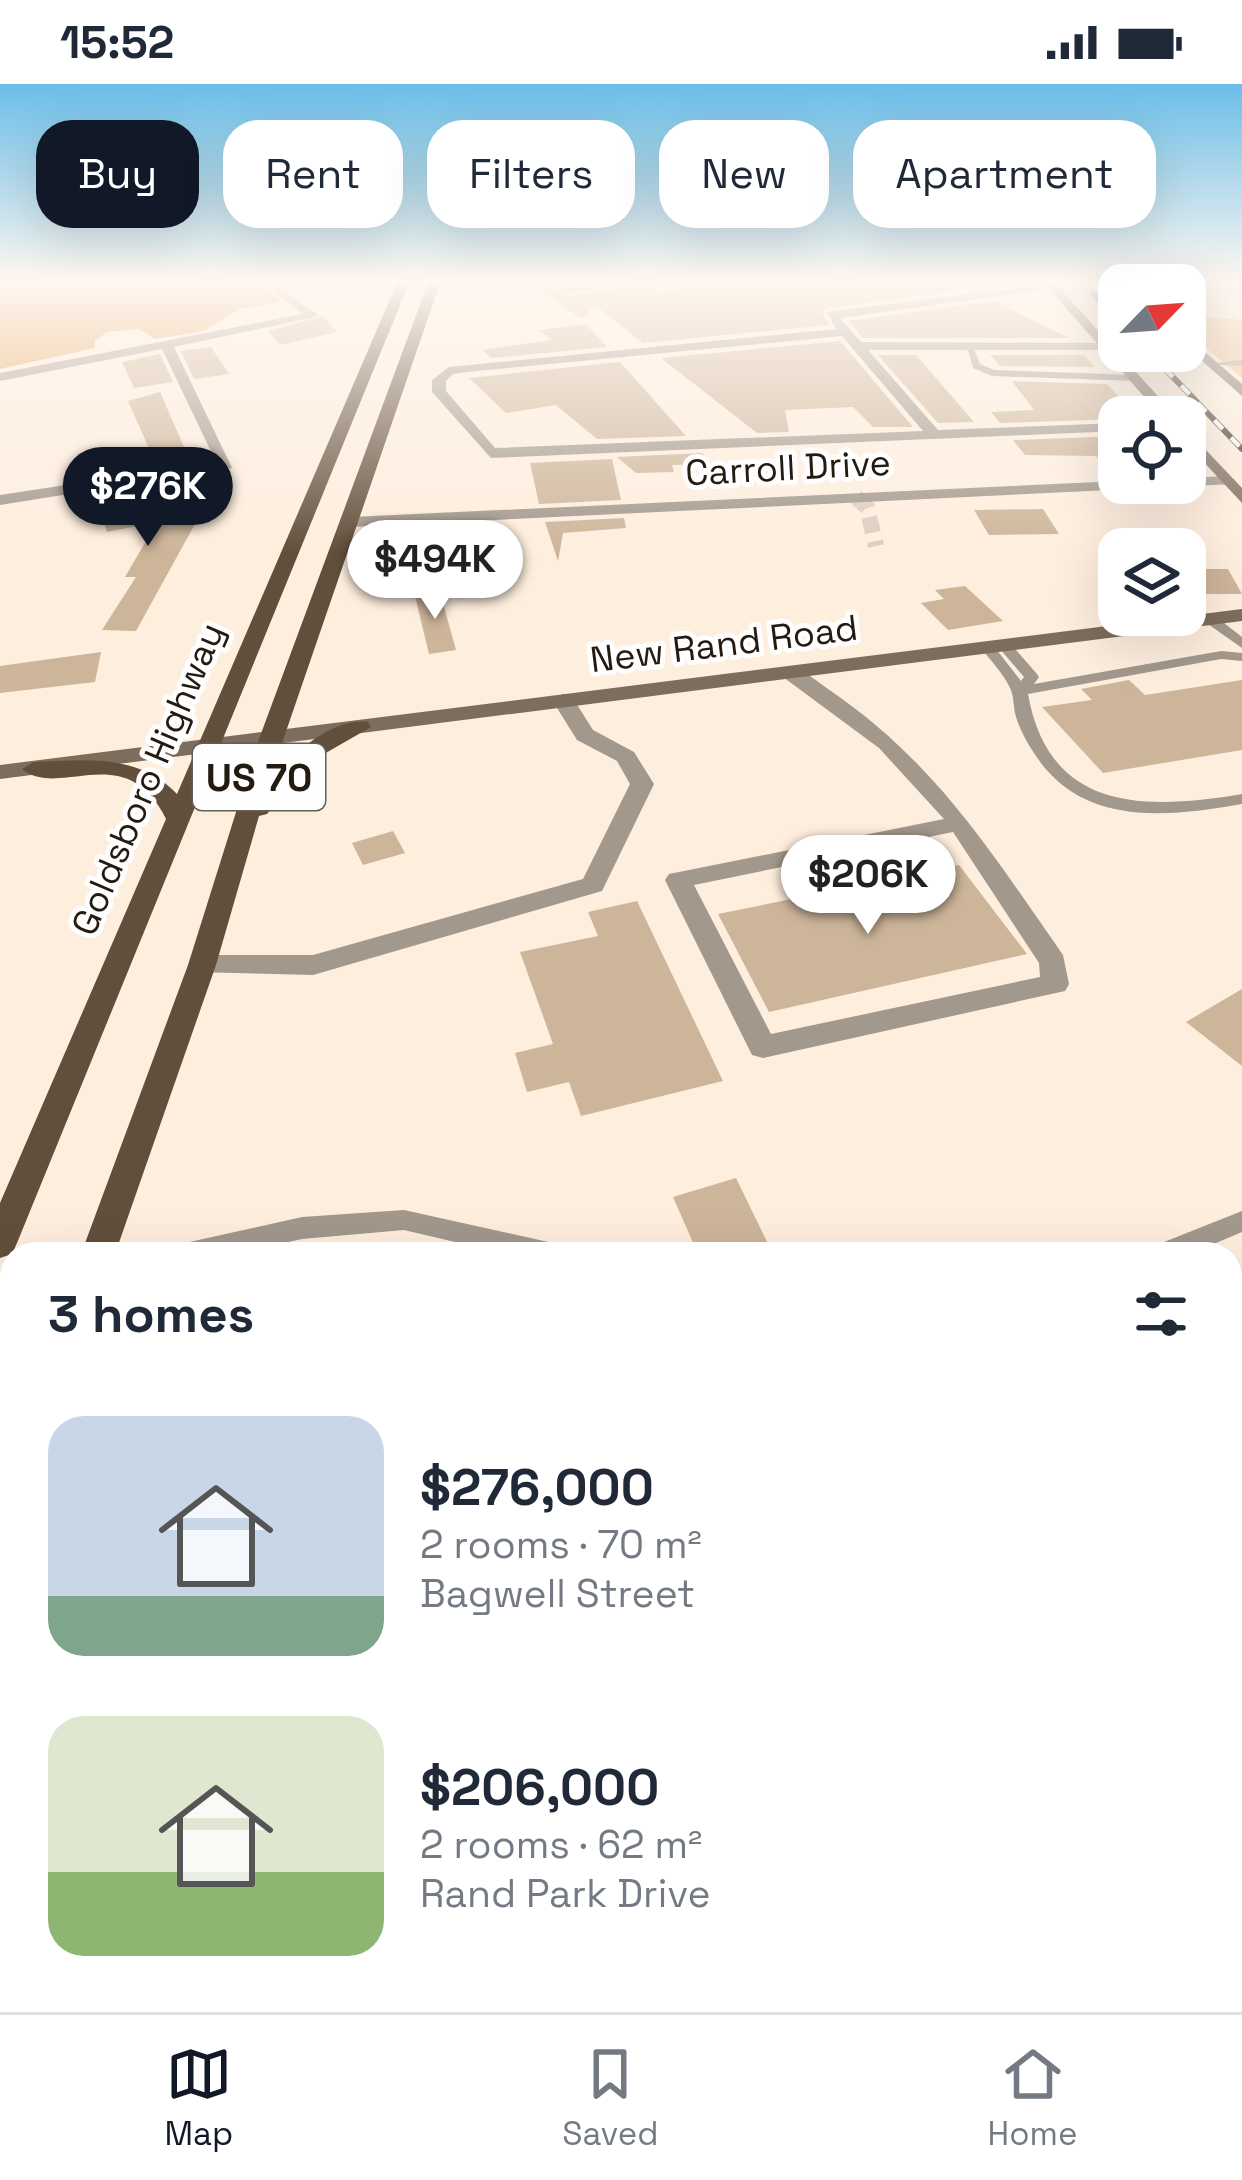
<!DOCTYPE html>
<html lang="en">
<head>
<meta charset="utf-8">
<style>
	body { margin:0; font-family:"Space Grotesk",sans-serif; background:#f2f2f3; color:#1f2937; height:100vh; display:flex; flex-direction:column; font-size:45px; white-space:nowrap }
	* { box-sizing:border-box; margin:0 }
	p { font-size:39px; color:#747a83 }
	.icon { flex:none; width:66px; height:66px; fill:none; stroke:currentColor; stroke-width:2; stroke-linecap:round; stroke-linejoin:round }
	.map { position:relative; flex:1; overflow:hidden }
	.sheet { position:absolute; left:0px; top:1158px; width:1242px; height:771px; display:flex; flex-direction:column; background:#fff; border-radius:36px 36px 0 0; box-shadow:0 12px 48px #0002 }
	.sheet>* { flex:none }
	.guide { position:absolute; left:36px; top:36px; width:1170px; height:108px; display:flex; gap:24px }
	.needle { width:78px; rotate:65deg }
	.fabs { position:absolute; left:1098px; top:180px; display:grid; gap:24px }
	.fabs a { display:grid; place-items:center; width:108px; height:108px; border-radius:24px; background:#fff; box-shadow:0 12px 48px #0002; font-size:60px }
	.price { position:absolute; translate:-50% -102px; padding:0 27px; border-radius:42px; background:#fff; color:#222; font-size:39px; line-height:78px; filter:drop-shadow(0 3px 6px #0008) }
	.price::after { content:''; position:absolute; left:50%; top:72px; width:36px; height:27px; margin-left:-18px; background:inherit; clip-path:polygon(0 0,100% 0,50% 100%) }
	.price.current { background:#111827; color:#fff }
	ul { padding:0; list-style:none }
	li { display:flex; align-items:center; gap:36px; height:300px; padding:0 48px }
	li span { display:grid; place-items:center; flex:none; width:336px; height:240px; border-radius:36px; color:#555 }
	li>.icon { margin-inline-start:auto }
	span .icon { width:144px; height:144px; fill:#fffc; stroke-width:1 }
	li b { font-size:51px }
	h2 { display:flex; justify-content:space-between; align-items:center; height:144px; padding:0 48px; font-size:51px }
	.tag { padding:0 42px; border-radius:36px; background:#fff; box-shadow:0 12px 48px #0002; font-size:42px; line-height:108px }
	.tag.current { background:#111827; color:#fff }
	.status { display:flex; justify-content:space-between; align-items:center; height:84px; padding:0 60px; background:#fff; direction:ltr }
	.status svg { height:33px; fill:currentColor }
	.tab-bar { display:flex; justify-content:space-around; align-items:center; height:168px; border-top:3px solid #e0e1e3; background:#fff; font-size:33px; color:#747a83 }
	.tab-bar a { display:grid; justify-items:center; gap:6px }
	.tab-bar .current { color:#111827 }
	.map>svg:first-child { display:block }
	.green { fill:#ebbc88 }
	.forest { fill:#dfa259 }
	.building { fill:#cdb59a }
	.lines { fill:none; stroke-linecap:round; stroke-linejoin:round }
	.street-tunnel { stroke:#ddcebf; stroke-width:16; stroke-dasharray:16 9; stroke-linecap:butt }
	.lane { fill:#a2988c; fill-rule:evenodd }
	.street { fill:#a2988c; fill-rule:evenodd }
	.secondary { fill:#7c6d5c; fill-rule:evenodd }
	.primary { fill:#614f3b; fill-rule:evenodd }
	.rail-casing { stroke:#3a3026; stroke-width:6 }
	.rail { stroke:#fefefe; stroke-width:4.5; stroke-dasharray:12; stroke-linecap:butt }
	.labels { text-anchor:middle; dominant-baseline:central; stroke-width:10; stroke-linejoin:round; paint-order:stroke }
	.far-street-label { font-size:36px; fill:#231a10; stroke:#fefefe }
	.shield { fill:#fefefe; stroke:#655e57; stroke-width:3 }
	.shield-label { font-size:39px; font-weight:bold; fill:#231a10 }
</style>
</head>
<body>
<div class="status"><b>15:52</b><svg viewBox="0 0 49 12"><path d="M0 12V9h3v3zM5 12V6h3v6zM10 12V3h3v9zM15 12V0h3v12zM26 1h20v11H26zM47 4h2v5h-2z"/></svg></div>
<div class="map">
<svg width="1242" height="1928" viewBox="0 0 1242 1928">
	<rect width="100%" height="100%" fill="#feeede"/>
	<path class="green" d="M1185,231L1242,236V294L1185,246Z"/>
	<path class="forest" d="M0,199H256L283,218L240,225L204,247L155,255L139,245L107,248L95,257V264L0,285Z"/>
	<path class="building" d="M530,199H578L554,204L565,213L649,199L655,209L726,199H919L920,204L953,199L967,205L826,224L823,230L829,241L643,259L595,221L582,235Z
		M994,217L1069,254H863L849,237Z
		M323,232L337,248L280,261L268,247Z
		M586,240L607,263L491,274L482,266L552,256L539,246Z
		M840,257L913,343H873L853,323L785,326L789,348L757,349L661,274Z
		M211,263L229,290L194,295L181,267Z
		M160,270L173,298L134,304L122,278Z
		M878,271H916L974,338L938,339Z
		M990,271H1084L1095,283L1000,282Z
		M620,278L686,352L597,355L556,321L506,329L469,294Z
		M1012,297L1107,300L1127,321H1119V335L1000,339L991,328L1034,326Z
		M160,308L188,372L155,378L128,317Z
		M1119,352V392L1113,393L1096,372L1025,371L1013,356Z
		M702,369L712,380L672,381L674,388L636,389L617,373Z
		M612,375L621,416L539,420L530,379Z
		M178,404L195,440L136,547L102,546L136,493H125L157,438L107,448L98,420Z
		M1043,425L1059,450L989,451L974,426Z
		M624,434L626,444L563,449L558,477L545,438Z
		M1185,485H1228L1242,510H1198Z
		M965,502L1003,537L948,546L921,519L944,515L935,506Z
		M439,505L456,566L429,570L414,508Z
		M101,568L95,598L0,609V582Z
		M1129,596L1145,611L1242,596V666L1103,689L1042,623L1092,616L1081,605Z
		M393,747L405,769L363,781L352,759Z
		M959,781L1027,870L769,928L718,830Z
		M637,817L723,997L581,1032L569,998L527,1008L515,969L553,960L520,868L598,852L588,828Z
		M1242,905V982L1186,938Z
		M736,1094L773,1170H698L673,1113Z"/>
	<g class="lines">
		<path class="street-tunnel" d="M856,413L867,423L876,462"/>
		<path class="lane" d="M966,260H972L980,280L994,286L1136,291L1141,294L1136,297L992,292L973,284Z
			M1242,276V282L1207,280Z
			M1205,532H1215L1242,553V564L1205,538Z
			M1000,559H1010L1037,590L1039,593L1034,600L1221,567L1242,569V577L1221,575L1028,610C1049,729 1146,726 1242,710V720C1168,733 1083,743 1036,672C1028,660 1018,643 1015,629C1013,619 1014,611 1009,602C1002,588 990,576 981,564L993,561L1021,597L1024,593L1000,565Z
			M404,1126L553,1159L562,1162L565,1170H506L404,1146L302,1155L234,1170H173L176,1162L185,1159L302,1133Z
			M1242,1127V1148L1190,1170H1151L1154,1162Z"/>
		<path class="street" d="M262,199H274L319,232L174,263L232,384L0,421V411L216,378L162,265L0,297V289L303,230Z
			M606,199H645L564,209L558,206Z
			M1052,199L1056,204L840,234L861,258L1111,259L1106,266H868L938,346L1119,339V347L491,374L432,308V296L449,283L836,245L827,228ZM842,252L923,347L495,364L446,307V297L453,290L476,287Z
			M1228,392L1236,397L1234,400L351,443L342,438L351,433L1119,397L1185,399V394Z
			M783,585C801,582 816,597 831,607C937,680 991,768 1063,871L1069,900L1065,907L763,974L752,971L665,796L669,790L944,735L879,664L783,593ZM953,748L1039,879L1040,893L771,950L694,801Z
			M563,610L571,611L593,646L634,668L654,700L602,807L313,891L192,888L188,881L192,874L202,871H313L583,795L630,700L617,677L577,656L552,616Z"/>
		<path class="secondary" d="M1044,199H1055L1177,333H1162Z
			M1121,199H1132L1134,201H1122Z
			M1185,251L1242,300V312L1185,262Z
			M1185,344L1242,404V419L1185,358Z
			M1242,525V537L0,695V681Z"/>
		<path class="primary" d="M397,199H409L17,1159L12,1170L0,1174V1119L166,735C126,653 60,716 22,685L34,678C85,676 138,669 177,710Z
			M428,199H440L269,697C290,672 332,633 368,638L371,643L310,678L267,730L259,732L216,881L115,1170H81L188,881L259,655Z
			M12,1388V1458L0,1463V1393Z"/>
		<g class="rail-casing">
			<path id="rail" d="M1083,199L1119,237
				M1148,267L1242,365"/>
		</g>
		<use href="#rail" class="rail"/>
	</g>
	<linearGradient id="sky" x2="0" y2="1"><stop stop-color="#6abee8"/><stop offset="0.42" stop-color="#fff7f0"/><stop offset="1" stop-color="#fff7f0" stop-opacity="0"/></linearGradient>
	<rect width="1242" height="469" fill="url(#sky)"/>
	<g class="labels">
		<g class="far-street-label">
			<text transform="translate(788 384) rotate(-3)">Carroll Drive</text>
			<text transform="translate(724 560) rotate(-7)">New Rand Road</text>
			<text transform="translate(148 695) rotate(-67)">Goldsboro Highway</text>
		</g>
		<rect class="shield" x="193" y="660" width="132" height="66" rx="9"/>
		<g class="shield-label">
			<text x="259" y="693">US 70</text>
		</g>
	</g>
</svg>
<div class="fabs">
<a><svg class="needle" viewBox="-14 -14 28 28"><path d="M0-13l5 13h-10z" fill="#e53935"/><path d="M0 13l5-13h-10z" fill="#747a83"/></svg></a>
<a><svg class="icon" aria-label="locate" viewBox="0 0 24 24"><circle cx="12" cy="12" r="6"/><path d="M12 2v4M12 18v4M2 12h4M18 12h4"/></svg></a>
<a><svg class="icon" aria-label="layers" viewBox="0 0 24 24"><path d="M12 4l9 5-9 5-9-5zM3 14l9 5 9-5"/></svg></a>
</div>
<b class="price current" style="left:148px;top:465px">$276K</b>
<b class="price" style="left:435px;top:538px">$494K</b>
<b class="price" style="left:868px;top:853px">$206K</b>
<div class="guide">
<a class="tag current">Buy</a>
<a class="tag">Rent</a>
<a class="tag">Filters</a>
<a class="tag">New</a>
<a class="tag">Apartment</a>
</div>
<section class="sheet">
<h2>3 homes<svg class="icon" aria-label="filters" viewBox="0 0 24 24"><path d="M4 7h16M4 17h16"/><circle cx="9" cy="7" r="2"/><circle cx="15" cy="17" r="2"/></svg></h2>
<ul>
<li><span style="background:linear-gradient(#c9d6e8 75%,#7fa58c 0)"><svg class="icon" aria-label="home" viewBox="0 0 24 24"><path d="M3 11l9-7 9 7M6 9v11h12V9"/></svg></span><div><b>$276,000</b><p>2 rooms · 70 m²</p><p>Bagwell Street</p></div></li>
<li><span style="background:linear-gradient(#dfe7d0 65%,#8fb573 0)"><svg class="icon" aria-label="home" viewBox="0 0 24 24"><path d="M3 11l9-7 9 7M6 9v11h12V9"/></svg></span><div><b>$206,000</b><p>2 rooms · 62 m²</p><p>Rand Park Drive</p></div></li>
</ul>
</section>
</div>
<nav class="tab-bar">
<a class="current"><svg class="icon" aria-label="map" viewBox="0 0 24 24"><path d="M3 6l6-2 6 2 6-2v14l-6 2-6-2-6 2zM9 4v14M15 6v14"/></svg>Map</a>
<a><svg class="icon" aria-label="saved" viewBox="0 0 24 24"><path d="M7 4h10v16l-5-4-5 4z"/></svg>Saved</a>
<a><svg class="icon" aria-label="home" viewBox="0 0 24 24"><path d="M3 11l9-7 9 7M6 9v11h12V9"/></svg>Home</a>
</nav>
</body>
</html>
